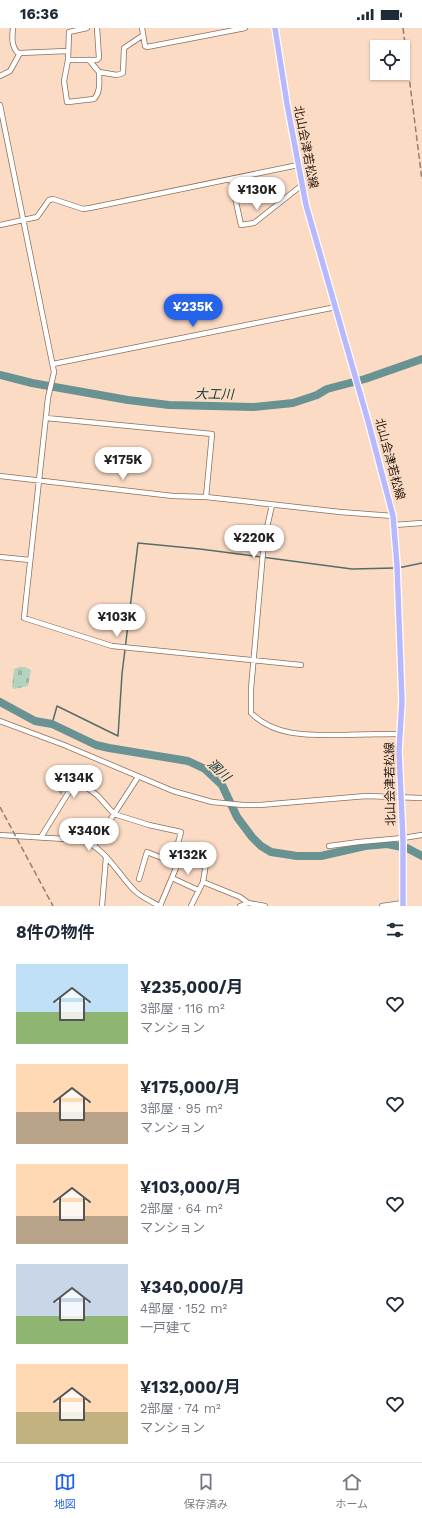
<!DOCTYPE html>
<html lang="ja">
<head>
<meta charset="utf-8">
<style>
	body { margin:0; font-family:"Work Sans","Noto Sans JP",sans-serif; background:#f2f2f3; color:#1f2937; height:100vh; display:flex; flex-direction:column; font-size:15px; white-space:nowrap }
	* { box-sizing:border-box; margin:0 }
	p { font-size:13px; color:#747a83 }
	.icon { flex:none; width:22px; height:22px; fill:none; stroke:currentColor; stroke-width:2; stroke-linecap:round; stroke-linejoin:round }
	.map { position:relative; height:878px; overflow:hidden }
	.sheet { display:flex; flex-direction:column; background:#fff; flex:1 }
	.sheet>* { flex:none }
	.tools { position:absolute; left:370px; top:12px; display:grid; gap:8px }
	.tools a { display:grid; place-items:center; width:40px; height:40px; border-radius:0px; background:#fff; box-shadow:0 1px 3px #0004; font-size:20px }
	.price { position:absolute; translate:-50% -34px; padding:0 9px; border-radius:14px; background:#fff; color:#222; font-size:13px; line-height:26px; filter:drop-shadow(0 1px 2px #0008) }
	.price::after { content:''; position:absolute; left:50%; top:24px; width:12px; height:9px; margin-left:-6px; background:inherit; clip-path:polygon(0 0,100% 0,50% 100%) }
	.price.on { background:#2563eb; color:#fff }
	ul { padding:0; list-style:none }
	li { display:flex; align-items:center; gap:12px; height:100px; padding:0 16px }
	li span { display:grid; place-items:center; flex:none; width:112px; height:80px; border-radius:0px; color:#555 }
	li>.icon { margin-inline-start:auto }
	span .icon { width:48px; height:48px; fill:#fffc; stroke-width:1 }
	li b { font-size:17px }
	h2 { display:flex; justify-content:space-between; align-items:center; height:48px; padding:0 16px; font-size:17px }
	.status { display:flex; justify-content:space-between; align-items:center; height:28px; padding:0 20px; background:#fff; direction:ltr }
	.status svg { height:11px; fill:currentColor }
	.dock { display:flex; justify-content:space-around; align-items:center; height:56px; border-top:1px solid #e0e1e3; background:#fff; font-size:11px; color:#747a83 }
	.dock a { display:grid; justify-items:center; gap:2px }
	.dock .on { color:#2563eb }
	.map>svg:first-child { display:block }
	.cemetery { fill:url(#cemetery-stones) }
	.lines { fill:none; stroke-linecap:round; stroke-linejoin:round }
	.stream { stroke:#546d6c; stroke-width:1.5 }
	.river { stroke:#699293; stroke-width:8 }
	.minor-casing { stroke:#8c6f5b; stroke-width:6 }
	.major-casing { stroke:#fff; stroke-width:8 }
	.minor { stroke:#fff; stroke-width:4.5 }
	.major { stroke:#b8b8fe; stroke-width:5.5 }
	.rail { stroke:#957e6f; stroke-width:1.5; stroke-dasharray:6 3; stroke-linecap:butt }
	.labels { text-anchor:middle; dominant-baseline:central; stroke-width:4; stroke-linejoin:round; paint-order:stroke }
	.street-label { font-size:12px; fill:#241810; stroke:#fcdbc5 }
	.water-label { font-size:13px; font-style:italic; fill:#113a3b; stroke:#fcdbc5 }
</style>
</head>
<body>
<div class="status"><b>16:36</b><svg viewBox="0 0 49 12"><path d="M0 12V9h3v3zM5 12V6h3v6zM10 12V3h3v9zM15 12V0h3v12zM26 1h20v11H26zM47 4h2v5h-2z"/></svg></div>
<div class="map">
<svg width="422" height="878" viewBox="0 0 422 878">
	<defs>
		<pattern id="cemetery-stones" width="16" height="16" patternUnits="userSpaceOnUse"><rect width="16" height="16" fill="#b4d3be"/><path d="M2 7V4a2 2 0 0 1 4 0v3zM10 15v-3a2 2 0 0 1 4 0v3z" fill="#9bb4a2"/></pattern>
	</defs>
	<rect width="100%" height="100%" fill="#fcdbc5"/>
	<path class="cemetery" d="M19,639H25L31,642L28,658L14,661L12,659L14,641Z
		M64,739L74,743L71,749L73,751L61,767L58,763L59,752Z"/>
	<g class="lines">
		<path class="stream" d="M398,540L422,535
			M52,696L57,678L118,708L122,646L138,515L200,521L352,541L395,540"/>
		<path class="river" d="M0,347L32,355L128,372L169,377L253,379L293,375L317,367L327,361L365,351L422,331
			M0,674L35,693L52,696L96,717L109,720L188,733L205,741L222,757L237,789L252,809L261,818L271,824L297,828H321L365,818L387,816L407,820L422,828"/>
		<g class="minor-casing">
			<path id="minor" d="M13,0C12,9 11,19 19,26
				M87,0L69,4L68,32L64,53L67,74H68L94,71C101,64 99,53 99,44L117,47L123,45L124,20L142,8
				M142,0L145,18L147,19L245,0
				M68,32H97L99,30L97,0
				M89,32L99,44
				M0,48L10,43L20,25L67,23
				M0,77L54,344L48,370L24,590L112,618L301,637
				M231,151L241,197L254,195L302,157
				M0,197L37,189L49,172L53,171L83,181L90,180L298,137
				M53,336L336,279
				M46,390L212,406L206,469
				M0,448L173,468L206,469L340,484L393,488
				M272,477L264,513L251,661V685C276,710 313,707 345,707C363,706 382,706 400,706
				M394,497L422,495
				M0,529L30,532
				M0,693L64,717L173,763L212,774L243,777H260L366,768L422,770
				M0,807L81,812C105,819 117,845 135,863C141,869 151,873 159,878
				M41,809L75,754L81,755L98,768L114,786L149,797L181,804L177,819L167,832
				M94,817L138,749
				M329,818L359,814L403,810L422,807
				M177,819L189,822L208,823L203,854L191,878
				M172,850L198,862
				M139,851L147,824L167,832L175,837L176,840L160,878
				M203,854L240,869L248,875
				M102,878L106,830
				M240,878L248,875L265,878
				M382,878L403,875"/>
		</g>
		<g class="major-casing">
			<path id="major" d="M275,0L287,76L306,177L368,393L393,488L397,537L402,673L399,723L403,813V878"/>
		</g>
		<use href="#minor" class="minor"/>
		<use href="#major" class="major"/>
		<path class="rail" d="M403,0L422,152
			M0,779L53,878"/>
	</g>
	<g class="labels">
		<g class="street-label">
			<text transform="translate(306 119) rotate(79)">北山会津若松線</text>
			<text transform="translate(390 431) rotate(75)">北山会津若松線</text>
			<text transform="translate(390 756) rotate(-91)">北山会津若松線</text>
		</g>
		<g class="water-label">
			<text transform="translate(214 366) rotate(1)">大工川</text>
			<text transform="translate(219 742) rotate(43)">溷川</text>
		</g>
	</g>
</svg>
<div class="tools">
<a><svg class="icon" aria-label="locate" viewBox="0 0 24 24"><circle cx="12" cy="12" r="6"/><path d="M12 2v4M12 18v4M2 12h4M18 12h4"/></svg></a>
</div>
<b class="price" style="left:257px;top:183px">¥130K</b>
<b class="price on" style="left:193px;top:300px">¥235K</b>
<b class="price" style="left:123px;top:453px">¥175K</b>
<b class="price" style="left:254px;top:531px">¥220K</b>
<b class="price" style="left:117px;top:610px">¥103K</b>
<b class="price" style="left:74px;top:771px">¥134K</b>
<b class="price" style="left:89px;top:824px">¥340K</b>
<b class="price" style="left:188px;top:848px">¥132K</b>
</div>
<section class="sheet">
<h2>8件の物件<svg class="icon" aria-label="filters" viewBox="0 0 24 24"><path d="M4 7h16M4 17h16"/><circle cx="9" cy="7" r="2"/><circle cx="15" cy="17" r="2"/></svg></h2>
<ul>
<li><span style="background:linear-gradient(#bfe0f5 60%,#8fb573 0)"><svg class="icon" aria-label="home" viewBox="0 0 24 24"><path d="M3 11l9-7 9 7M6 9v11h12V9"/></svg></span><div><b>¥235,000/月</b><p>3部屋 · 116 m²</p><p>マンション</p></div><svg class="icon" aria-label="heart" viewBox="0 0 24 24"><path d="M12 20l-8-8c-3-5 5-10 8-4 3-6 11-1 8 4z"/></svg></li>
<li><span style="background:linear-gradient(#ffd9b3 60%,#b9a48a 0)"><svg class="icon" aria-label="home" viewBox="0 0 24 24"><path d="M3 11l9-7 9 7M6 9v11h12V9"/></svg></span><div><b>¥175,000/月</b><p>3部屋 · 95 m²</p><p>マンション</p></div><svg class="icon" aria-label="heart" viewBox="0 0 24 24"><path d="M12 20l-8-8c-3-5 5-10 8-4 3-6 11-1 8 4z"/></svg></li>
<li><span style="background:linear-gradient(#ffd9b3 65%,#b9a48a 0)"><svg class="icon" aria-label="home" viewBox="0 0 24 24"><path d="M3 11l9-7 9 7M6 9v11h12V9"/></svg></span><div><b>¥103,000/月</b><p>2部屋 · 64 m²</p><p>マンション</p></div><svg class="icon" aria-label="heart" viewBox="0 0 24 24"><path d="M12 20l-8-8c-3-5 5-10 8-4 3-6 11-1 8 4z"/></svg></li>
<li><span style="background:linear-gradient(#c9d6e8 65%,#8fb573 0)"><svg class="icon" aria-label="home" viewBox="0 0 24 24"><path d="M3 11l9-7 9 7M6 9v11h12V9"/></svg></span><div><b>¥340,000/月</b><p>4部屋 · 152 m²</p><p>一戸建て</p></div><svg class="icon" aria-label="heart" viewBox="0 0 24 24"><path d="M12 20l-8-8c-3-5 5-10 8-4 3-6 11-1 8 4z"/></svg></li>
<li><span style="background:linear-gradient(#ffd9b3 60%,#c2b280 0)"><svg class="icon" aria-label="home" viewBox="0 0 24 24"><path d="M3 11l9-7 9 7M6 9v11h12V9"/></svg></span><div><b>¥132,000/月</b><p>2部屋 · 74 m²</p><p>マンション</p></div><svg class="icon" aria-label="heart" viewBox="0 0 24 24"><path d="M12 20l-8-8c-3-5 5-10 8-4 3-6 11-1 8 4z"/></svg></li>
</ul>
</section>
<nav class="dock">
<a class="on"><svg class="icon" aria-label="map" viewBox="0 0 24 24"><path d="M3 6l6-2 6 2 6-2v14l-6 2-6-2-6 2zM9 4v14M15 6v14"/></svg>地図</a>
<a><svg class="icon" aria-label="saved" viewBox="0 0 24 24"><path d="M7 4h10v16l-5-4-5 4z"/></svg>保存済み</a>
<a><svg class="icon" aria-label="home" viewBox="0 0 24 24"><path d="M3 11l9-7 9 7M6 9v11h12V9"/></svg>ホーム</a>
</nav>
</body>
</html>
